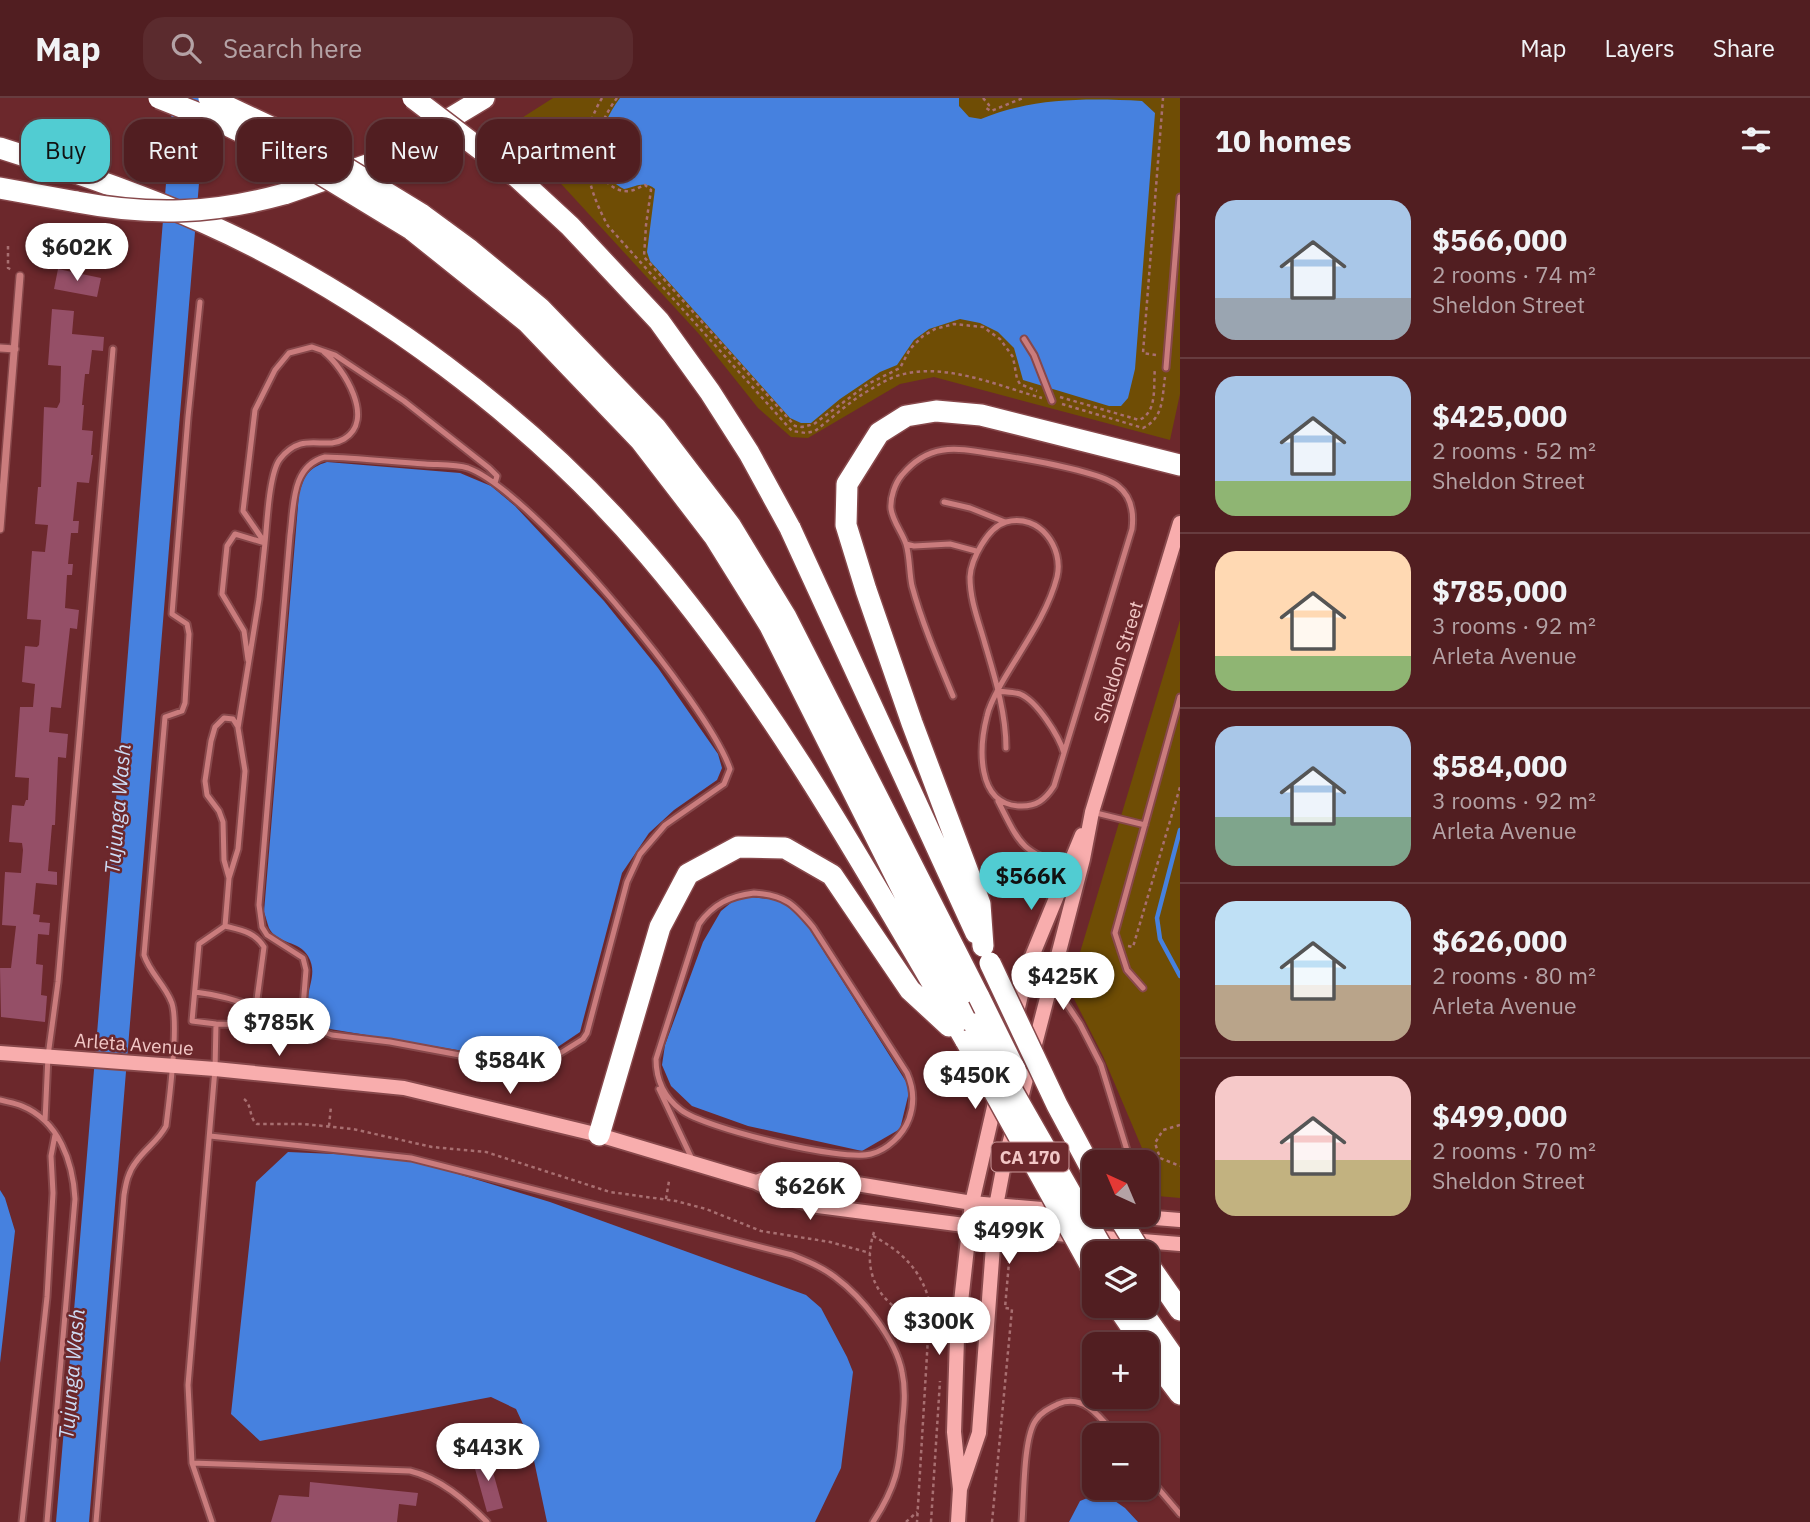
<!DOCTYPE html>
<html lang="en">
<head>
<meta charset="utf-8">
<style>
	body { margin:0; font-family:"IBM Plex Sans",sans-serif; background:#5b2b2e; color:#f1f3f6; height:100vh; display:flex; flex-direction:column; font-size:26px; white-space:nowrap }
	* { box-sizing:border-box; margin:0 }
	p { font-size:23px; color:#b4a2a5 }
	.icon { flex:none; width:38px; height:38px; fill:none; stroke:currentColor; stroke-width:2; stroke-linecap:round; stroke-linejoin:round }
	.map { position:relative; flex:1; overflow:hidden }
	.drawer { display:flex; flex-direction:column; background:#511e21; width:630px }
	.drawer>* { flex:none }
	.hud { position:absolute; left:21px; top:21px; width:665px; height:63px; display:flex; gap:14px }
	.needle { width:46px; rotate:316deg }
	.fabs { position:absolute; left:1082px; top:1052px; display:grid; gap:14px }
	.fabs a { display:grid; place-items:center; width:77px; height:77px; border-radius:14px; background:#511e21; box-shadow:0 2px 5px #0004,0 0 0 2px #673c3f; font-size:35px }
	.price { position:absolute; translate:-50% -60px; padding:0 16px; border-radius:24px; background:#fff; color:#222; font-size:23px; line-height:46px; filter:drop-shadow(0 2px 4px #0008) }
	.price::after { content:''; position:absolute; left:50%; top:42px; width:21px; height:16px; margin-left:-10px; background:inherit; clip-path:polygon(0 0,100% 0,50% 100%) }
	.price.current { background:#51ccd2; color:#111 }
	ul { padding:0; list-style:none }
	li { display:flex; align-items:center; gap:21px; height:175px; padding:0 35px }
	li+li { border-top:2px solid #673c3f }
	li span { display:grid; place-items:center; flex:none; width:196px; height:140px; border-radius:21px; color:#555 }
	li>.icon { margin-inline-start:auto }
	span .icon { width:84px; height:84px; fill:#fffc; stroke-width:1 }
	li b { font-size:30px }
	h2 { display:flex; justify-content:space-between; align-items:center; height:84px; padding:0 35px; font-size:30px }
	.tag { padding:0 24px; border-radius:21px; background:#511e21; box-shadow:0 2px 5px #0004,0 0 0 2px #673c3f; font-size:24px; line-height:63px }
	.tag.current { background:#51ccd2; color:#111 }
	header { display:flex; align-items:center; gap:42px; box-sizing:border-box; height:98px; padding:0 35px; background:#511e21; border-bottom:2px solid #673c3f }
	header strong { font-size:33px }
	nav { display:flex; gap:38px; margin-inline-start:auto; font-size:24px }
	.search { width:490px; height:63px; background:#5b2b2e; display:flex; align-items:center; gap:18px; box-sizing:border-box; padding:0 24px; border-radius:21px; color:#b4a2a5; font-size:26px }
	main { display:flex; flex:1; min-height:0 }
	.map>svg:first-child { display:block }
	.green { fill:#6f4d05 }
	.water { fill:#4681df }
	.lines { fill:none; stroke-linecap:round; stroke-linejoin:round }
	.stream { stroke:#4681df; stroke-width:4.5 }
	.building { fill:#954f67 }
	.service-casing { stroke:#87484b; stroke-width:9 }
	.minor-casing { stroke:#87484b; stroke-width:10 }
	.secondary-casing { stroke:#87484b; stroke-width:18 }
	.motorway-casing { stroke:#87484b; stroke-width:24 }
	.path { stroke:#a86f71; stroke-width:2.5; stroke-dasharray:3.5 3.5; stroke-linecap:butt }
	.service { stroke:#ca7c7d; stroke-width:5 }
	.minor { stroke:#ca7c7d; stroke-width:7 }
	.secondary { stroke:#f8adad; stroke-width:14 }
	.motorway { stroke:#fff; stroke-width:21 }
	.motorway-bridge-casing { stroke:#87484b; stroke-width:24; stroke-linecap:butt }
	.motorway-bridge { stroke:#fff; stroke-width:21 }
	.labels { text-anchor:middle; dominant-baseline:central; stroke-width:5; stroke-linejoin:round; paint-order:stroke }
	.shield { fill:#6c282c; stroke:#ca9798; stroke-width:2 }
	.shield-label { font-size:18px; font-weight:bold; fill:#f2c7c6 }
	.street-label { font-size:19px; fill:#f2c7c6; stroke:#6c282c }
	.water-label { font-size:21px; font-style:italic; fill:#cddcf5; stroke:#6c282c }
</style>
</head>
<body>
<header>
<strong>Map</strong>
<div class="search"><svg class="icon" aria-label="search" viewBox="0 0 24 24"><circle cx="10" cy="10" r="6"/><path d="M15 15l6 6"/></svg>Search here</div>
<nav><a>Map</a><a>Layers</a><a>Share</a></nav>
</header>
<main>
<div class="map">
<svg width="1180" height="1424" viewBox="0 0 1180 1424">
	<rect width="100%" height="100%" fill="#6c282c"/>
	<path class="green" d="M553,0H1180V296L1170,342L934,279L900,286L808,340L791,339L758,310L699,236L564,89L506,30Z
		M1180,522V1100L1146,1097L1145,1064L1147,1062L1103,958L1069,891Z"/>
	<path class="water" d="M173,0H206L89,1424H56C97,949 134,475 173,0Z
		M620,0H959V8L969,19L981,21C1031,0 1086,0 1142,3L1155,15L1135,271L1128,300L1121,308H1109L1023,282L1014,250L998,234L980,225L960,221L929,231L914,242L897,267L880,274L840,301L811,325H801L790,320L650,163L647,154L655,91C644,82 636,89 624,91C585,71 599,28 620,0Z
		M327,364L460,375L491,388L515,408L604,503L658,570L718,656L722,670L717,682L674,712L649,735L622,775L580,934L537,963L529,964L330,931C287,903 324,885 308,858C300,843 277,846 269,830C267,825 266,819 264,814L299,396C304,378 308,370 327,364Z
		M749,799L780,802L797,811L910,990L900,1031L862,1053L748,1028L692,1008L671,988L662,967L665,947L703,844L721,813L732,804Z
		M288,1054L402,1059L550,1104L806,1197L821,1210L847,1259L853,1274L841,1370L815,1424H547L529,1339L516,1311L491,1299L260,1343L231,1316L256,1084Z
		M0,1092L5,1100L15,1133L0,1265Z
		M1102,1394L1125,1410L1138,1424H1069L1080,1403Z"/>
	<g class="lines">
		<path class="stream" d="M1180,732L1157,820L1160,841L1180,878"/>
	</g>
	<path class="building" d="M58,171L101,180L97,199L54,191Z
		M52,211L74,213L72,236L104,239L103,253L92,252L89,276H85L82,307H84L82,332L93,333L91,357H93L89,385L77,384L73,423H79L78,435H71L68,466H73L72,477H67L65,510L79,512L77,531L70,530L61,610L51,609L49,634L68,636L66,660L58,659L55,727H52L48,773L57,774V787L36,785L33,816L40,817L39,824L50,825L49,837L38,836L36,866L43,867L41,897L47,898L45,924L1,919L0,870H11L16,828L2,827L5,774L21,775L23,752L22,745L9,744L12,707L24,708L26,702H28L29,680L15,679L20,609H33L35,586L22,584L25,548L37,549L39,547L41,522L27,521L32,453L45,454L48,427L35,426L38,389H41L44,309L57,310L60,304L61,268L48,267Z
		M488,1356L503,1410L487,1414L472,1360Z
		M310,1384L418,1395L416,1408L399,1406L397,1424H271L279,1397L309,1399Z"/>
	<g class="lines">
		<g class="service-casing">
			<path id="service" d="M1024,241L1034,257L1052,303
				M1166,270L1180,99
				M325,359C359,360 392,364 425,366C439,367 455,366 468,370C532,393 708,606 730,671L724,686L665,727L640,756L627,784L587,935L583,941L535,971L390,944L332,937L311,929L303,909L306,872L303,860L267,837L262,829L259,807L290,437C294,408 291,368 325,359Z
				M944,404L970,410L1005,424
				M906,446L914,448L950,446L976,453
				M248,562L244,533L222,496L227,448L235,436L265,445C267,426 269,375 280,361C303,332 324,353 344,341C376,322 344,270 324,254
				M997,593C1004,594 1013,594 1020,596C1037,603 1059,638 1064,655
				M953,598C938,562 922,525 912,488C909,474 910,459 906,446C902,434 893,424 891,411C890,400 895,385 902,377C931,342 960,351 1000,357C1025,361 1100,373 1118,388C1132,399 1134,415 1132,431L1054,688C1045,702 1036,709 1019,708C976,706 979,649 987,618C989,608 995,597 1000,588C1019,554 1047,518 1057,479C1064,450 1040,415 1006,424C988,429 971,461 970,479C970,503 979,524 985,546C995,580 1006,615 1006,650
				M998,703C1020,746 1020,753 1067,769
				M1092,714L1145,727
				M229,780L224,762L223,724L219,713L207,697L205,683L211,643L215,629L224,620L233,621L238,629
				M754,795C785,797 794,806 813,829L907,975C914,991 915,1005 909,1021C903,1037 887,1052 871,1056C842,1064 704,1030 681,1012C664,999 656,982 656,961L699,826C713,806 730,798 754,795Z
				M225,828C241,832 255,834 264,849L256,909
				M1054,887L1080,926L1101,967L1130,1062
				M1143,890L1127,872L1115,835L1180,599
				M195,894C228,898 258,907 286,927
				M311,929L216,926L192,923L199,846L225,828L229,780L238,751L245,673L238,630L259,501L265,445L243,413L255,312L275,272L289,255L312,249L335,257L404,303L489,370L497,378L495,385
				M659,991L692,1061
				M0,1002C7,1004 15,1005 22,1008C59,1023 73,1064 75,1101L47,1424
				M45,1023L48,958L58,884L113,251
				M210,1038L411,1060L792,1157C807,1163 822,1169 835,1179C862,1199 896,1241 902,1274C906,1292 904,1311 902,1328C900,1369 896,1389 873,1424
				M192,1365L410,1373C440,1380 465,1402 487,1424
				M1146,1376L1180,1416
				M22,1424L47,1199L53,1095L51,1058L55,1037
				M96,1424L124,1097C126,1085 128,1074 136,1064C145,1051 159,1042 166,1028C169,1004 180,921 171,903C164,886 150,875 144,857L165,619L182,613L185,605L189,536L187,526L172,516L188,319L200,204
				M212,1424L192,1365L188,1287L215,971L216,926
				M1022,1424C1024,1401 1023,1339 1036,1322C1041,1314 1050,1310 1058,1306C1084,1295 1101,1320 1115,1337"/>
		</g>
		<g class="minor-casing">
			<path id="minor" d="M0,250L15,251
				M0,431L20,178"/>
		</g>
		<g class="secondary-casing">
			<path id="secondary" d="M0,955L215,971L404,990L599,1037L756,1084L781,1097L818,1108L995,1131L1180,1146
				M1007,955L1028,868L1082,737
				M1019,1008L1083,761L1092,714L1180,425
				M756,1084L784,1074L972,1105L1065,1113
				M1106,1116L1180,1122
				M960,1391L979,1335L996,1108L1005,1061L1014,1028
				M958,1424L960,1391L954,1334L957,1240L972,1105L997,996"/>
		</g>
		<g class="motorway-casing">
			<path id="motorway" d="M0,50C70,72 138,95 205,125C368,198 534,322 649,458C774,605 869,777 966,943
				M0,90L77,104
				M284,96L370,66L401,50L484,0
				M421,116L470,152L540,210L656,330L730,427L786,519L979,899
				M411,131L527,224L641,343L714,438L770,528L907,801L974,926
				M790,430L976,835
				M983,848L980,806L912,625L866,492L846,427L847,386L879,335L906,318L936,313L981,317L1180,367
				M599,1037L660,829L688,776L738,749L785,750L832,777L910,892L949,928
				M1146,1163L1180,1212
				M1117,1208L1143,1246
				M1138,1208L1180,1268
				M1146,1251L1180,1296"/>
		</g>
		<path class="path" d="M602,0C576,43 585,86 608,128L792,333L806,335L815,333C832,320 848,305 866,294C877,288 888,280 900,277C946,264 998,288 1042,300
			M617,0C600,22 583,63 609,86C615,91 622,94 630,93C635,92 640,89 645,87L651,92L646,127L644,159L795,328L802,329L814,326L868,286L900,270L910,251L923,238L935,231L954,226L983,229L1000,241L1013,259L1017,281L1020,286L1037,293
			M983,0L989,7L986,10L991,13L1023,0
			M8,148V170L12,172
			M1156,257L1143,255L1163,0
			M1060,299L1139,322C1158,314 1153,288 1155,270
			M1062,306L1143,330C1164,320 1162,299 1165,279
			M1128,848L1133,849L1180,689
			M244,1001C253,1008 248,1019 257,1026H303L353,1031L432,1049L486,1054L610,1094L676,1103L706,1111L761,1133L830,1144L870,1155
			M1180,1027L1163,1032L1155,1045L1160,1060L1180,1068
			M329,1028L331,1008
			M666,1101L669,1083
			M874,1134C857,1187 894,1223 944,1226
			M873,1138C903,1154 922,1173 930,1206L917,1424
			M906,1424L917,1414
			M931,1424L940,1283
			M992,1424L1012,1211L1005,1210L1009,1164"/>
		<use href="#service" class="service"/>
		<use href="#minor" class="minor"/>
		<use href="#secondary" class="secondary"/>
		<use href="#motorway" class="motorway"/>
		<g class="motorway-bridge-casing">
			<path id="motorway-bridge" d="M159,0L227,27L296,61L411,131
				M209,0L305,45L421,116
				M413,0L518,80L570,128L659,223L710,294L749,355L790,430
				M77,104C151,118 212,116 284,96
				M990,865L1057,1007L1094,1076
				M979,899L1017,976
				M974,926L1105,1155
				M966,943L1094,1174
				M1117,1116L1141,1155"/>
		</g>
		<use href="#motorway-bridge" class="motorway-bridge"/>
	</g>
	<g class="labels">
		<rect class="shield" x="991.5" y="1044.5" width="77" height="29" rx="5"/>
		<g class="shield-label">
			<text x="1030" y="1059">CA 170</text>
		</g>
		<g class="street-label">
			<text transform="translate(1118 564) rotate(-73)">Sheldon Street</text>
			<text transform="translate(134 946) rotate(4)">Arleta Avenue</text>
		</g>
		<g class="water-label">
			<text transform="translate(117 711) rotate(-85)">Tujunga Wash</text>
			<text transform="translate(71 1276) rotate(-85)">Tujunga Wash</text>
		</g>
	</g>
</svg>
<div class="fabs">
<a><svg class="needle" viewBox="-14 -14 28 28"><path d="M0-13l5 13h-10z" fill="#e53935"/><path d="M0 13l5-13h-10z" fill="#b4a2a5"/></svg></a>
<a><svg class="icon" aria-label="layers" viewBox="0 0 24 24"><path d="M12 4l9 5-9 5-9-5zM3 14l9 5 9-5"/></svg></a>
<a>+</a>
<a>−</a>
</div>
<b class="price" style="left:77px;top:185px">$602K</b>
<b class="price current" style="left:1031px;top:814px">$566K</b>
<b class="price" style="left:1063px;top:914px">$425K</b>
<b class="price" style="left:279px;top:960px">$785K</b>
<b class="price" style="left:510px;top:998px">$584K</b>
<b class="price" style="left:975px;top:1013px">$450K</b>
<b class="price" style="left:810px;top:1124px">$626K</b>
<b class="price" style="left:1009px;top:1168px">$499K</b>
<b class="price" style="left:939px;top:1259px">$300K</b>
<b class="price" style="left:488px;top:1385px">$443K</b>
<div class="hud">
<a class="tag current">Buy</a>
<a class="tag">Rent</a>
<a class="tag">Filters</a>
<a class="tag">New</a>
<a class="tag">Apartment</a>
</div>
</div>
<section class="drawer">
<h2>10 homes<svg class="icon" aria-label="filters" viewBox="0 0 24 24"><path d="M4 7h16M4 17h16"/><circle cx="9" cy="7" r="2"/><circle cx="15" cy="17" r="2"/></svg></h2>
<ul>
<li><span style="background:linear-gradient(#a9c7e8 70%,#9aa5b1 0)"><svg class="icon" aria-label="home" viewBox="0 0 24 24"><path d="M3 11l9-7 9 7M6 9v11h12V9"/></svg></span><div><b>$566,000</b><p>2 rooms · 74 m²</p><p>Sheldon Street</p></div></li>
<li><span style="background:linear-gradient(#a9c7e8 75%,#8fb573 0)"><svg class="icon" aria-label="home" viewBox="0 0 24 24"><path d="M3 11l9-7 9 7M6 9v11h12V9"/></svg></span><div><b>$425,000</b><p>2 rooms · 52 m²</p><p>Sheldon Street</p></div></li>
<li><span style="background:linear-gradient(#ffd9b3 75%,#8fb573 0)"><svg class="icon" aria-label="home" viewBox="0 0 24 24"><path d="M3 11l9-7 9 7M6 9v11h12V9"/></svg></span><div><b>$785,000</b><p>3 rooms · 92 m²</p><p>Arleta Avenue</p></div></li>
<li><span style="background:linear-gradient(#a9c7e8 65%,#7fa58c 0)"><svg class="icon" aria-label="home" viewBox="0 0 24 24"><path d="M3 11l9-7 9 7M6 9v11h12V9"/></svg></span><div><b>$584,000</b><p>3 rooms · 92 m²</p><p>Arleta Avenue</p></div></li>
<li><span style="background:linear-gradient(#bfe0f5 60%,#b9a48a 0)"><svg class="icon" aria-label="home" viewBox="0 0 24 24"><path d="M3 11l9-7 9 7M6 9v11h12V9"/></svg></span><div><b>$626,000</b><p>2 rooms · 80 m²</p><p>Arleta Avenue</p></div></li>
<li><span style="background:linear-gradient(#f6c9c9 60%,#c2b280 0)"><svg class="icon" aria-label="home" viewBox="0 0 24 24"><path d="M3 11l9-7 9 7M6 9v11h12V9"/></svg></span><div><b>$499,000</b><p>2 rooms · 70 m²</p><p>Sheldon Street</p></div></li>
</ul>
</section>
</main>
</body>
</html>
